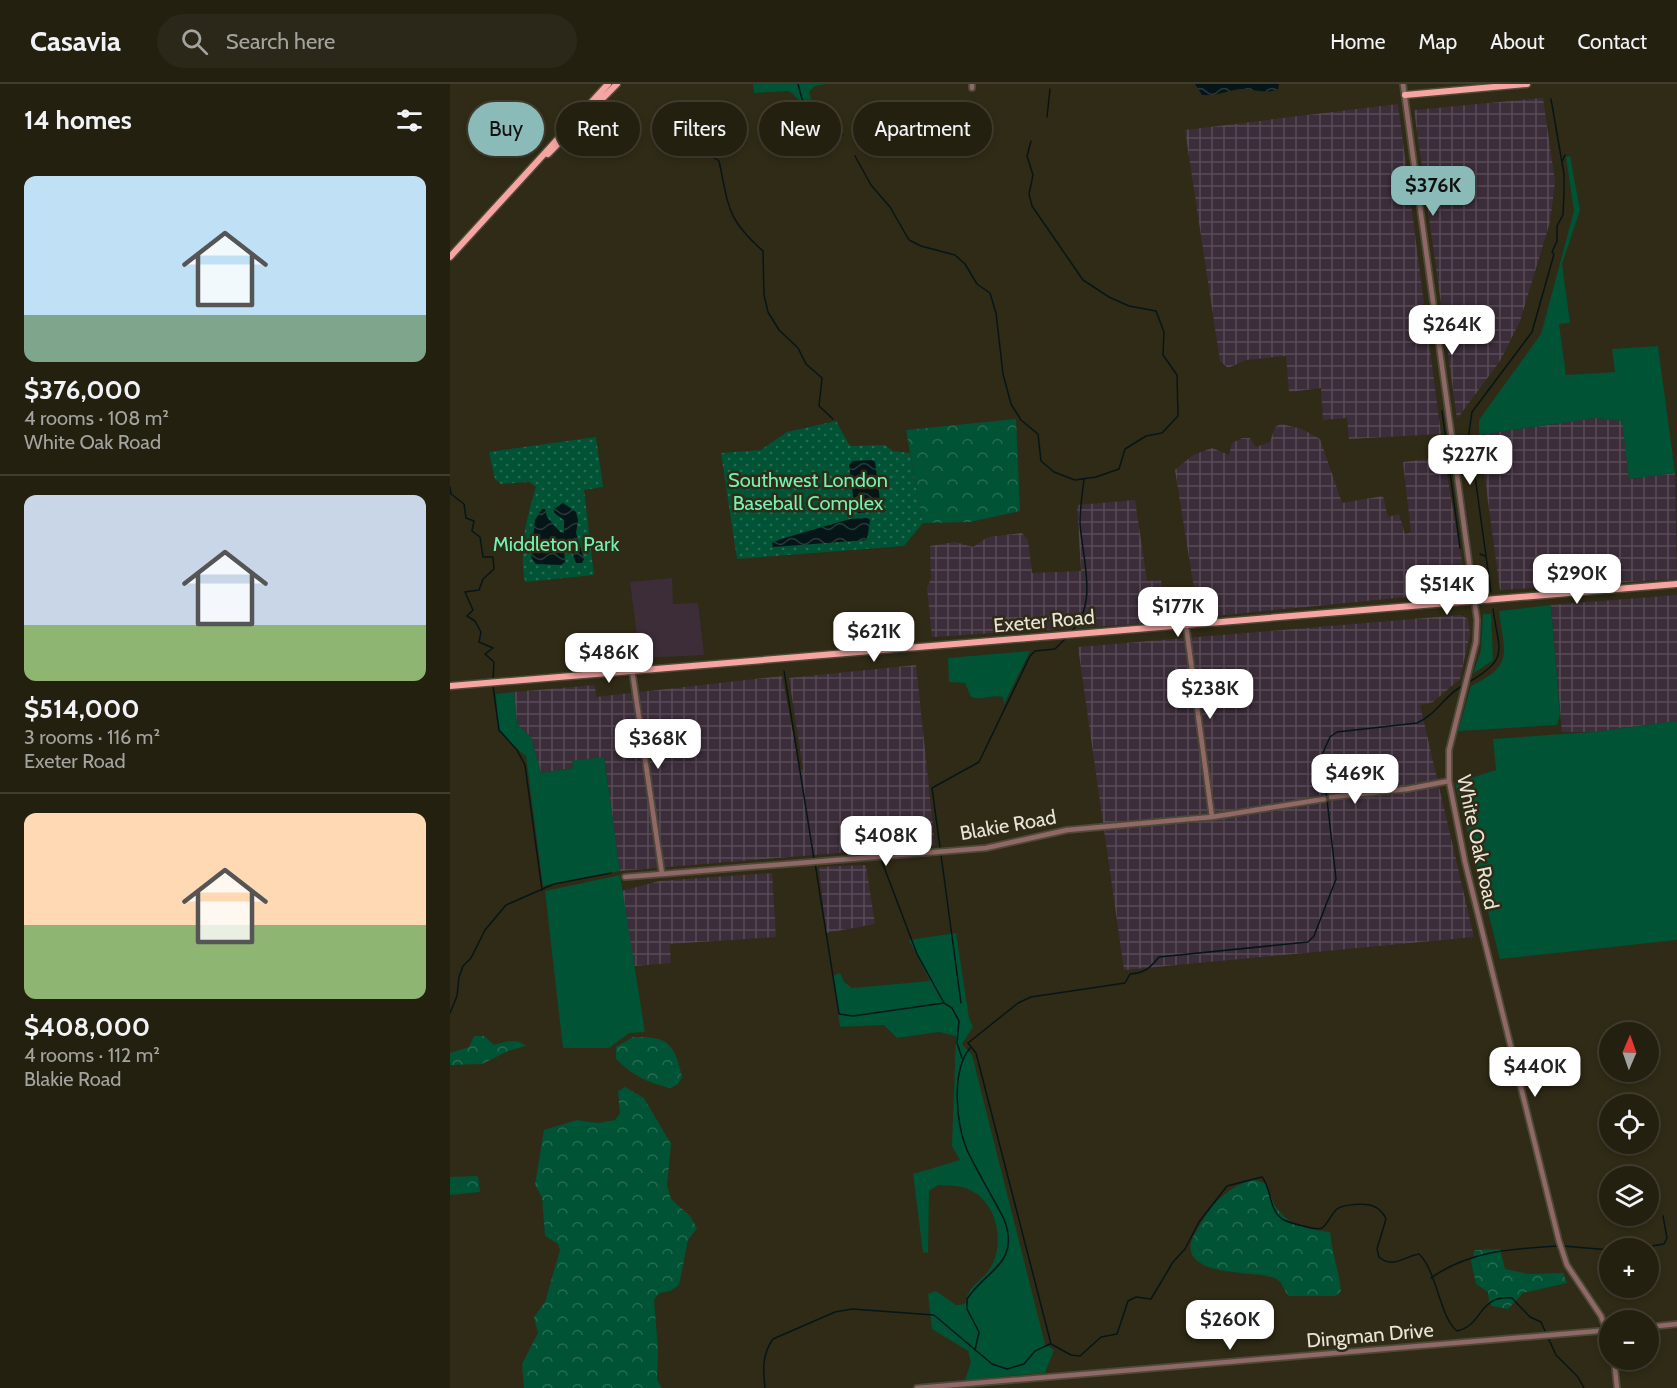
<!DOCTYPE html>
<html lang="en">
<head>
<meta charset="utf-8">
<style>
	body { margin:0; font-family:Cabin,sans-serif; background:#2c2819; color:#f1f3f6; height:100vh; display:flex; flex-direction:column; font-size:22px; white-space:nowrap }
	* { box-sizing:border-box; margin:0 }
	p { font-size:20px; color:#a3a39f }
	.icon { flex:none; width:33px; height:33px; fill:none; stroke:currentColor; stroke-width:2; stroke-linecap:round; stroke-linejoin:round }
	.map { position:relative; flex:1; overflow:hidden }
	.details { display:flex; flex-direction:column; background:#242010; width:450px }
	.details>* { flex:none }
	.guide { position:absolute; left:18px; top:18px; width:570px; height:54px; display:flex; gap:12px }
	.needle { width:39px; rotate:2deg }
	.controls { position:absolute; left:1149px; top:938px; display:grid; gap:12px }
	.controls a { display:grid; place-items:center; width:60px; height:60px; border-radius:50%; background:#242010; box-shadow:0 3px 9px #0003,0 0 0 2px #413e30; font-size:30px }
	.price { position:absolute; translate:-50% -51px; padding:0 14px; border-radius:12px; background:#fff; color:#222; font-size:20px; line-height:39px; filter:drop-shadow(0 2px 3px #0008) }
	.price::after { content:''; position:absolute; left:50%; top:36px; width:18px; height:14px; margin-left:-9px; background:inherit; clip-path:polygon(0 0,100% 0,50% 100%) }
	.price.current { background:#8bbbb9; color:#111 }
	ul { padding:0; list-style:none }
	li { display:grid; align-content:center; gap:12px; height:318px; padding:0 24px }
	li+li { border-top:2px solid #413e30 }
	li span { display:grid; place-items:center; height:186px; border-radius:12px; color:#555 }
	li>.icon { margin-inline-start:auto }
	span .icon { width:108px; height:108px; fill:#fffc; stroke-width:1 }
	li b { font-size:26px }
	h2 { display:flex; justify-content:space-between; align-items:center; height:72px; padding:0 24px; font-size:26px }
	.pill { padding:0 21px; border-radius:27px; background:#242010; box-shadow:0 3px 9px #0003,0 0 0 2px #413e30; font-size:21px; line-height:54px }
	.pill.current { background:#8bbbb9; color:#111 }
	header { display:flex; align-items:center; gap:36px; box-sizing:border-box; height:84px; padding:0 30px; background:#242010; border-bottom:2px solid #413e30 }
	header strong { font-size:28px }
	nav { display:flex; gap:33px; margin-inline-start:auto; font-size:21px }
	.search { width:420px; height:54px; background:#2c2819; display:flex; align-items:center; gap:15px; box-sizing:border-box; padding:0 21px; border-radius:33px; color:#a3a39f; font-size:22px }
	main { display:flex; flex:1; min-height:0 }
	.map>svg:first-child { display:block }
	.commercial { fill:#3c2d39 }
	.industrial { fill:url(#industrial-grid) }
	.grass { fill:#005334 }
	.forest { fill:url(#forest-crowns) }
	.park { fill:url(#park-dots) }
	.water { fill:url(#water-waves) }
	.lines { fill:none; stroke-linecap:round; stroke-linejoin:round }
	.stream { stroke:#061618; stroke-width:1.5 }
	.minor-casing { stroke:#4d4935; stroke-width:8 }
	.major-casing { stroke:#4d4935; stroke-width:9 }
	.minor { stroke:#906868; stroke-width:4.5 }
	.major { stroke:#f6a5a3; stroke-width:6 }
	.labels { text-anchor:middle; dominant-baseline:central; stroke-width:5; stroke-linejoin:round; paint-order:stroke }
	.park-label { font-size:20px; fill:#73f2b4; stroke:#302b16 }
	.street-label { font-size:20px; fill:#e8e5d8; stroke:#302b16 }
</style>
</head>
<body>
<header>
<strong>Casavia</strong>
<div class="search"><svg class="icon" aria-label="search" viewBox="0 0 24 24"><circle cx="10" cy="10" r="6"/><path d="M15 15l6 6"/></svg>Search here</div>
<nav><a>Home</a><a>Map</a><a>About</a><a>Contact</a></nav>
</header>
<main>
<section class="details">
<h2>14 homes<svg class="icon" aria-label="filters" viewBox="0 0 24 24"><path d="M4 7h16M4 17h16"/><circle cx="9" cy="7" r="2"/><circle cx="15" cy="17" r="2"/></svg></h2>
<ul>
<li><span style="background:linear-gradient(#bfe0f5 75%,#7fa58c 0)"><svg class="icon" aria-label="home" viewBox="0 0 24 24"><path d="M3 11l9-7 9 7M6 9v11h12V9"/></svg></span><div><b>$376,000</b><p>4 rooms · 108 m²</p><p>White Oak Road</p></div></li>
<li><span style="background:linear-gradient(#c9d6e8 70%,#8fb573 0)"><svg class="icon" aria-label="home" viewBox="0 0 24 24"><path d="M3 11l9-7 9 7M6 9v11h12V9"/></svg></span><div><b>$514,000</b><p>3 rooms · 116 m²</p><p>Exeter Road</p></div></li>
<li><span style="background:linear-gradient(#ffd9b3 60%,#8fb573 0)"><svg class="icon" aria-label="home" viewBox="0 0 24 24"><path d="M3 11l9-7 9 7M6 9v11h12V9"/></svg></span><div><b>$408,000</b><p>4 rooms · 112 m²</p><p>Blakie Road</p></div></li>
</ul>
</section>
<div class="map">
<svg width="1227" height="1304" viewBox="0 0 1227 1304">
	<defs>
		<pattern id="industrial-grid" width="8" height="8" patternUnits="userSpaceOnUse" patternTransform="scale(1.5)"><rect width="8" height="8" fill="#3c2d3a"/><path d="M0 4h8M4 0v8" fill="none" stroke="#584b56"/></pattern>
		<pattern id="forest-crowns" width="20" height="18" patternUnits="userSpaceOnUse" patternTransform="scale(1.5)"><rect width="20" height="18" fill="#005334"/><path d="M2 6a3 3 0 1 1 6 0M12 15a3 3 0 1 1 6 0" fill="none" stroke="#256c51"/></pattern>
		<pattern id="park-dots" width="8" height="8" patternUnits="userSpaceOnUse" patternTransform="scale(1.5)"><rect width="8" height="8" fill="#005334"/><path d="M2 2h.1M6 6h.1" fill="none" stroke="#256c51" stroke-width="1.8" stroke-linecap="round"/></pattern>
		<pattern id="water-waves" width="16" height="10" patternUnits="userSpaceOnUse" patternTransform="scale(1.5)"><rect width="16" height="10" fill="#061618"/><path d="M0 5q4-4 8 0t8 0" fill="none" stroke="#2a3839"/></pattern>
	</defs>
	<rect width="100%" height="100%" fill="#302b16"/>
	<path class="commercial" d="M222,494L223,520L248,519L254,571L190,574L180,498Z"/>
	<path class="industrial" d="M1093,14L1105,98L1100,138L1070,237L1050,277L1007,335L964,26Z
		M948,20L991,350L899,355L897,334L873,336L871,304L839,308L836,272L796,276L778,284L770,277L735,46Z
		M1145,334L1173,337L1179,395L1225,389L1227,495L1050,506L1029,351Z
		M831,340L852,345L870,355L892,419L933,412L938,433L949,430L955,450L961,448L953,378L994,373L1017,507L735,535L734,517H746L725,386L743,371L762,364L779,371L782,359L792,354H800L806,363L820,358L825,343Z
		M685,416L697,497L711,496L717,538L482,553L477,504L481,494L480,462L505,458L523,463L538,453L572,449L578,456L582,489L631,487L627,421Z
		M1227,511V637L1144,648H1112L1101,521Z
		M1011,531L1018,535L1020,550L1010,595L983,618L970,621L1024,853L674,886L628,563Z
		M466,581L485,761L170,787L154,673L122,678L123,684L91,689L81,653L67,640L64,608L145,601L146,613L332,592L350,685H353L339,594Z
		M416,781L425,840L376,849L369,783Z
		M322,789L326,853L220,860L221,879L184,882L172,807L209,797Z"/>
	<path class="grass" d="M303,0H377L365,2L359,8L366,33L393,48L387,52C361,37 359,23 339,7L304,9Z
		M1120,72L1130,126L1112,180L1120,239L1109,240L1116,291L1165,288L1162,265L1208,262L1225,389L1179,395L1172,337L1145,334L1029,351V336L1091,250L1124,127L1116,73Z
		M1101,521L1110,630L1107,641L1008,647L1021,602C1065,580 1054,570 1049,527Z
		M1033,530H1041L1043,576L1023,590L1031,566Z
		M580,567L554,620L553,613C542,610 532,617 521,613L515,599L499,598L498,574Z
		M64,608L67,640L81,653L91,689L123,684L122,677L154,673L170,787L93,802L76,672C45,647 48,649 46,610Z
		M1227,637V856L1050,875L1005,699L1046,686L1043,655L1144,648Z
		M170,791L195,948L179,949L159,964H113L95,807Z
		M506,849L519,934L523,943L512,960L522,971L595,1260L604,1266L595,1289L515,1296L521,1278L518,1267L482,1245L478,1210L486,1207L506,1221L515,1220C518,1199 535,1197 543,1179C554,1155 546,1118 520,1106C512,1101 498,1102 488,1101L479,1107L478,1169L473,1168L463,1090L510,1076L502,1062L506,952L489,948L447,954L434,941L390,943L383,892L390,889L394,898L402,904L480,897L459,856Z"/>
	<path class="forest" d="M566,335L570,427L520,438L473,439L456,346Z
		M24,952H34L44,961C55,958 67,953 76,962L58,967L32,980L0,981V969L19,963Z
		M183,953C218,952 224,958 232,993L228,1000L221,1004C198,999 183,992 166,975V963Z
		M175,1003L194,1014L221,1060L217,1101L221,1115L240,1132L247,1144L238,1156L229,1201L220,1207L210,1209L204,1215L208,1266L207,1296L212,1304H74L72,1280L88,1249L84,1233L95,1218L110,1166L108,1160L95,1152L92,1113L85,1101L94,1046L127,1036L147,1039L165,1036L170,1029L168,1007Z
		M28,1092L30,1108L0,1111V1093Z
		M802,1095L817,1100C824,1135 848,1145 880,1148C882,1169 889,1187 891,1207L886,1212H839C832,1205 834,1197 822,1193C805,1187 734,1193 741,1159C742,1153 748,1145 751,1139C763,1117 779,1104 802,1095Z
		M1050,1165L1055,1185L1079,1190L1113,1189L1117,1199L1073,1209L1058,1225L1042,1222L1039,1218L1038,1208L1026,1200L1021,1177L1025,1166Z"/>
	<path class="park" d="M386,337L400,362L435,361L443,367L460,369L473,439L454,462L287,475L271,369L311,366L337,348Z
		M146,353L153,403L134,406L144,491L75,498C69,463 76,436 86,403L79,398L51,400L45,395L39,368Z"/>
	<path class="water" d="M745,0H829L828,5C815,11 803,4 790,5C777,7 766,12 752,11Z
		M422,376L425,378L431,424L429,427L408,429L405,427L399,381L403,377Z
		M113,419L126,428L128,436L126,449L134,475L132,479H126L121,465L118,464L114,467L115,478L111,481L86,480L81,473L85,436L92,425H95L97,433L110,448L114,449V436L104,429V425Z
		M417,434L420,436L417,456L323,463L322,459L331,455L400,435Z"/>
	<g class="lines">
		<path class="stream" d="M348,0L352,15L367,32L393,51
			M597,33L600,5
			M222,67L257,69L269,77C279,123 276,134 313,167L314,211L318,228L329,246L348,264L356,280L372,294L369,322L383,335
			M405,72L421,101L440,123L459,156L471,162L505,171L515,180L527,200L540,209L546,229L553,290L561,320L571,336L588,350L591,377L604,388L625,396L646,393L669,385L675,365L696,352L712,349L728,332L727,291L713,271L714,248L706,227L679,222L659,213L633,196L582,122L579,110L583,91L577,72L581,57
			M1112,78L1115,71
			M992,327L1010,464
			M0,403L1,410L14,420L16,434L24,437L22,447L30,453L33,473H43L44,485L33,495L29,506L15,508L23,526L17,532L25,537L31,548L29,558L43,564L35,570L44,578L43,597
			M1030,470L1035,472
			M1041,508L1019,349L1022,328L1082,248L1104,170L1102,168L1107,157V142L1113,131L1114,109V90L1101,15
			M621,548C649,520 632,474 630,439C630,425 632,410 634,396
			M334,587L364,775
			M1019,598C1060,574 1049,568 1043,525
			M43,602L49,646L67,666L75,681L92,806
			M1012,602C995,611 986,631 967,639L887,648L880,653L872,671L886,795L864,852L858,858L709,873C700,884 695,889 680,890L675,899L581,913L568,919L518,959L526,969L601,1260L621,1271L630,1272L651,1253L667,1250L678,1217L686,1213L701,1215L723,1178L735,1165L749,1138L777,1102L812,1093C822,1105 818,1124 832,1135C837,1138 867,1147 872,1144C878,1140 881,1130 887,1125C893,1120 916,1119 923,1122C929,1124 934,1130 936,1135L927,1165L929,1173C943,1185 953,1173 969,1170C987,1187 990,1234 1007,1247C1034,1241 1027,1211 1062,1214L1080,1233L1091,1238L1106,1271L1128,1293L1134,1304
			M430,764L431,771
			M431,775L467,870L494,919L502,924L509,937L507,959L512,974
			M365,779L389,930L403,932L494,919
			M511,919L482,704L529,678L580,572L585,567L605,565L616,554
			M0,929L7,912L9,893L13,882L21,874L35,846L56,821L104,800L161,789
			M520,964C501,987 506,1039 517,1066C528,1089 542,1112 554,1135C571,1179 536,1186 517,1215V1225L529,1248L525,1266
			M1113,1162L1160,1166
			M1189,1164L1214,1160L1217,1154L1213,1132
			M981,1194C1020,1166 1063,1165 1108,1162
			M315,1304C313,1286 312,1270 323,1255L385,1228L402,1225L484,1231L542,1280L557,1285L574,1280L585,1267L600,1260"/>
		<g class="minor-casing">
			<path id="minor" d="M522,0V4
				M953,0L1027,536L1026,558L999,666V697L1015,778L1109,1157L1117,1181L1151,1232L1160,1256
				M736,542L762,733
				M182,586L212,790
				M881,713L957,705L999,697
				M175,793L536,764L617,746L762,733L874,715
				M1198,1243L1227,1240
				M1164,1275L1167,1304
				M467,1304L1160,1246"/>
		</g>
		<g class="major-casing">
			<path id="major" d="M955,11L1077,0
				M98,70L167,0
				M0,173L158,0
				M0,602L1227,500"/>
		</g>
		<use href="#minor" class="minor"/>
		<use href="#major" class="major"/>
	</g>
	<g class="labels">
		<g class="park-label">
			<text x="358" y="396">Southwest London<tspan x="358" dy="23">Baseball Complex</tspan></text>
			<text x="106" y="460">Middleton Park</text>
		</g>
		<g class="street-label">
			<text transform="translate(594 537) rotate(-5)">Exeter Road</text>
			<text transform="translate(558 741) rotate(-10)">Blakie Road</text>
			<text transform="translate(1028 758) rotate(78)">White Oak Road</text>
			<text transform="translate(920 1251) rotate(-5)">Dingman Drive</text>
		</g>
	</g>
</svg>
<div class="controls">
<a><svg class="needle" viewBox="-14 -14 28 28"><path d="M0-13l5 13h-10z" fill="#e53935"/><path d="M0 13l5-13h-10z" fill="#a3a39f"/></svg></a>
<a><svg class="icon" aria-label="locate" viewBox="0 0 24 24"><circle cx="12" cy="12" r="6"/><path d="M12 2v4M12 18v4M2 12h4M18 12h4"/></svg></a>
<a><svg class="icon" aria-label="layers" viewBox="0 0 24 24"><path d="M12 4l9 5-9 5-9-5zM3 14l9 5 9-5"/></svg></a>
<a>+</a>
<a>−</a>
</div>
<b class="price current" style="left:983px;top:133px">$376K</b>
<b class="price" style="left:1002px;top:272px">$264K</b>
<b class="price" style="left:1020px;top:402px">$227K</b>
<b class="price" style="left:1127px;top:521px">$290K</b>
<b class="price" style="left:997px;top:532px">$514K</b>
<b class="price" style="left:728px;top:554px">$177K</b>
<b class="price" style="left:424px;top:579px">$621K</b>
<b class="price" style="left:159px;top:600px">$486K</b>
<b class="price" style="left:760px;top:636px">$238K</b>
<b class="price" style="left:208px;top:686px">$368K</b>
<b class="price" style="left:905px;top:721px">$469K</b>
<b class="price" style="left:436px;top:783px">$408K</b>
<b class="price" style="left:1085px;top:1014px">$440K</b>
<b class="price" style="left:780px;top:1267px">$260K</b>
<div class="guide">
<a class="pill current">Buy</a>
<a class="pill">Rent</a>
<a class="pill">Filters</a>
<a class="pill">New</a>
<a class="pill">Apartment</a>
</div>
</div>
</main>
</body>
</html>
